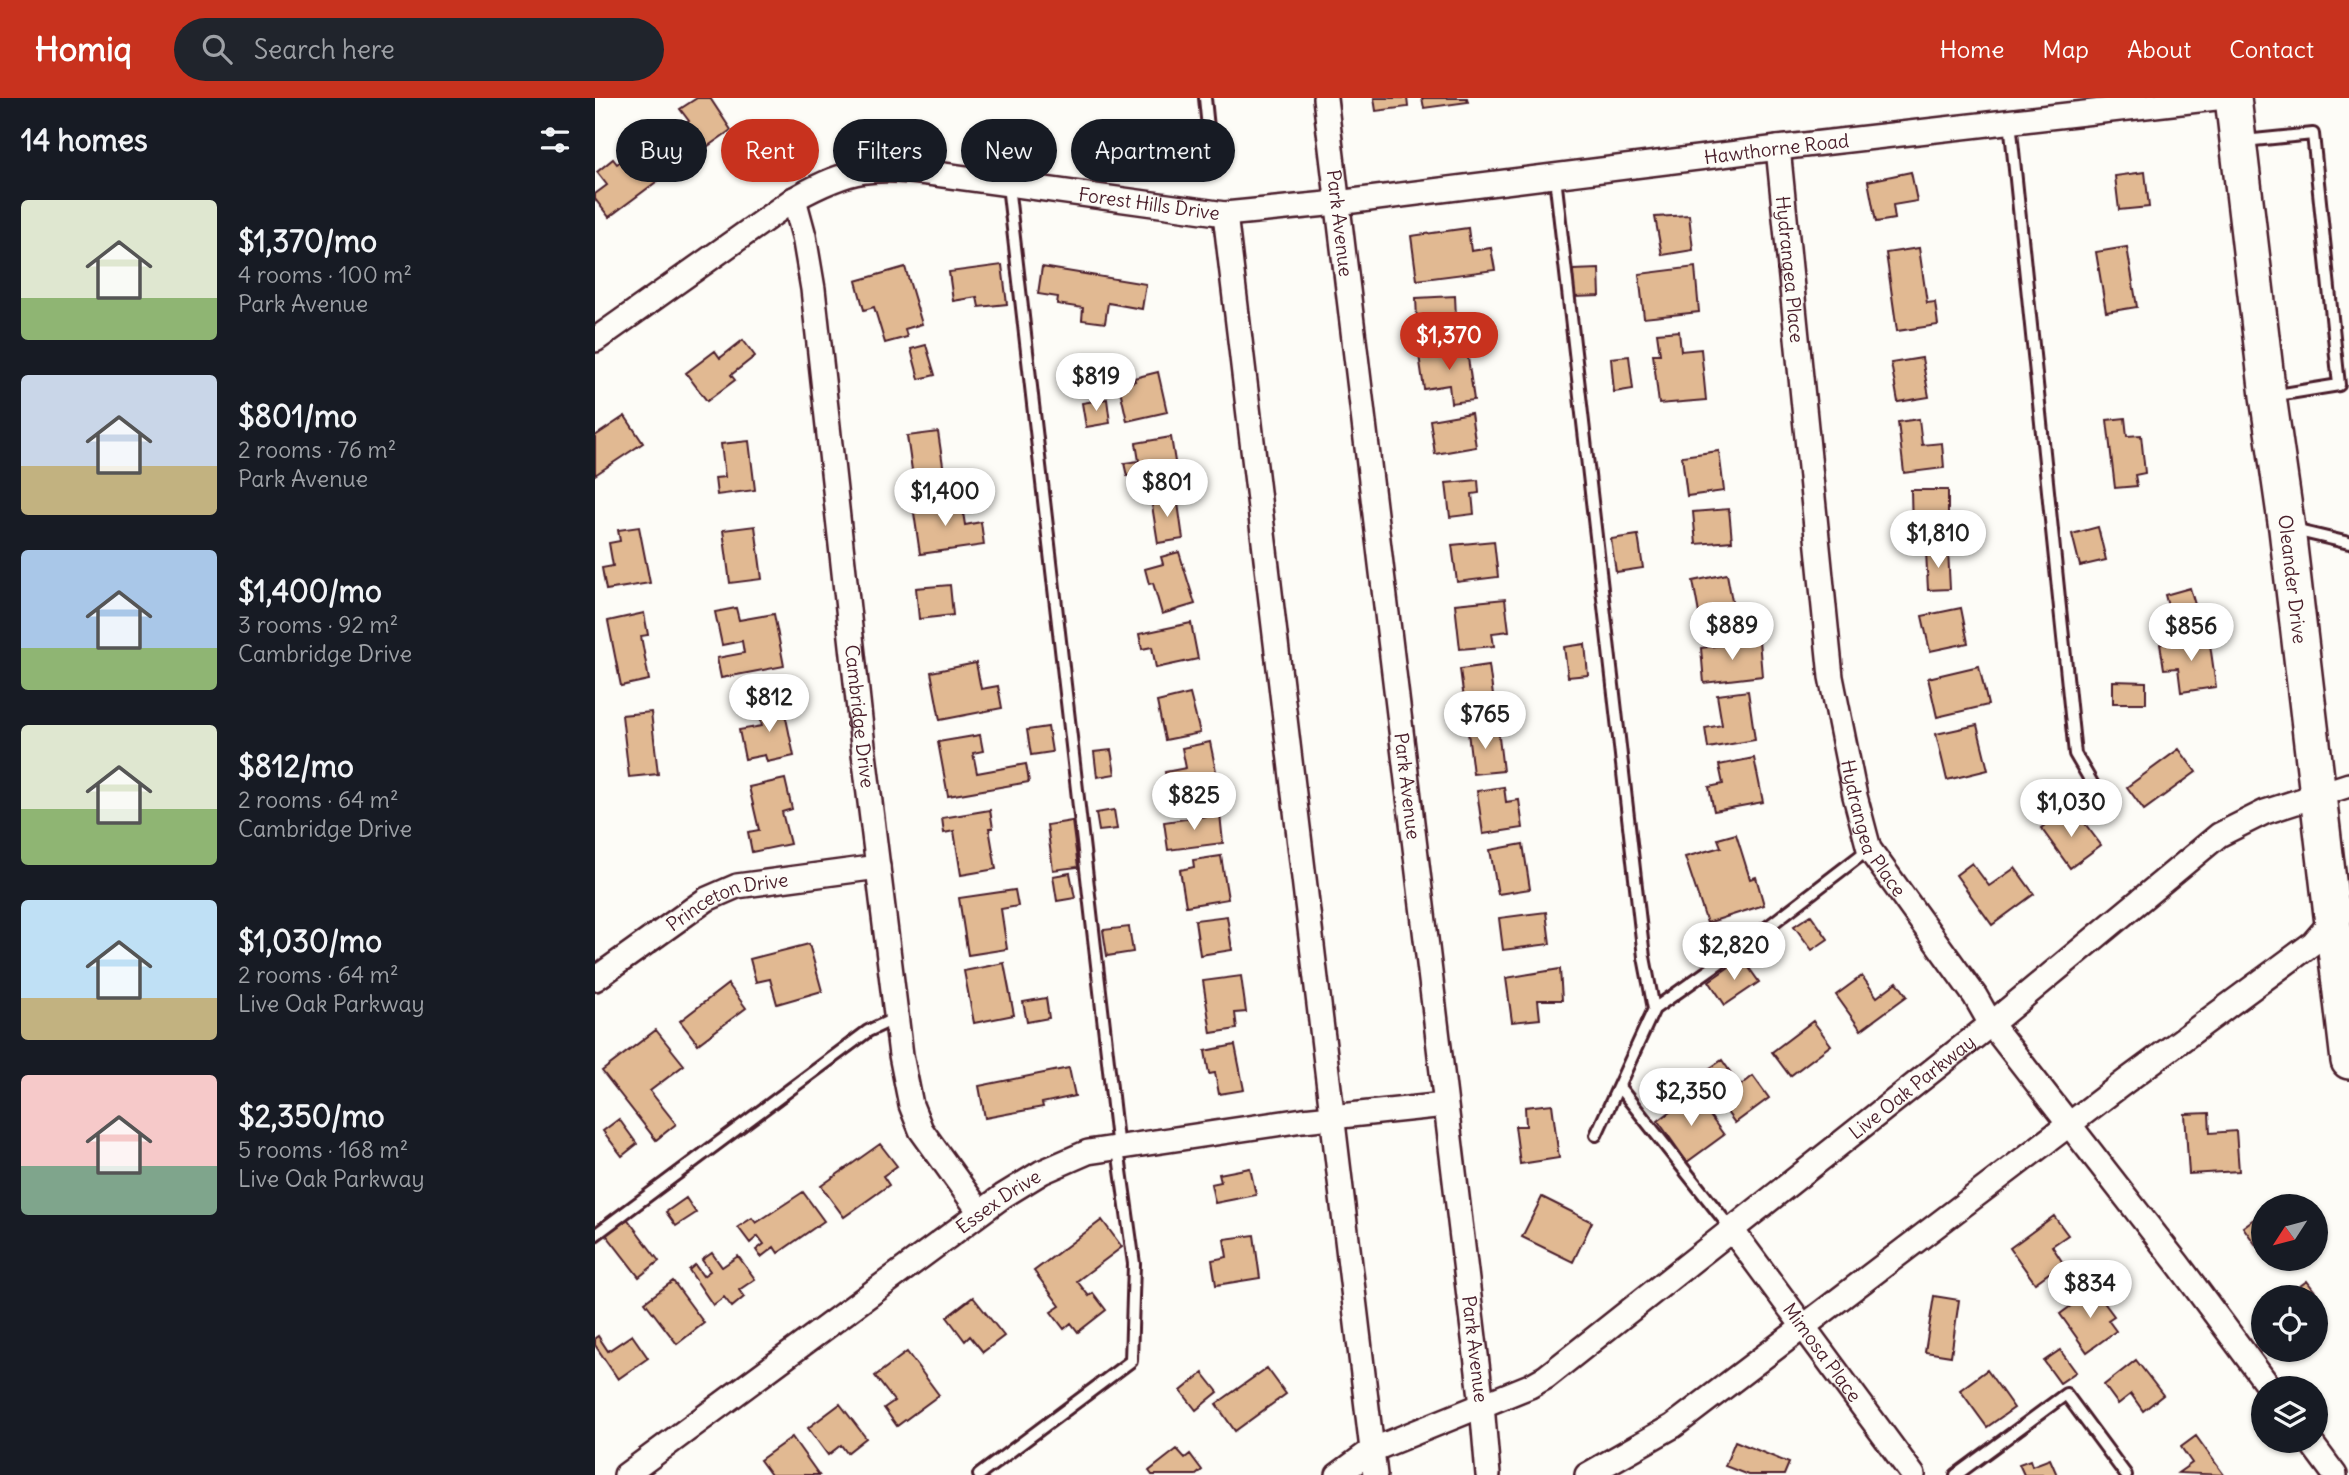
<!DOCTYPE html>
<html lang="en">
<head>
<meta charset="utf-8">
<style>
	body { margin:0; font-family:Delius,sans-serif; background:#20242c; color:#f1f3f6; height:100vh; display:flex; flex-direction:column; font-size:26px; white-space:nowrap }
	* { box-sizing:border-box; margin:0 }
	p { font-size:23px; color:#9ea1a6 }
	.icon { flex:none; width:38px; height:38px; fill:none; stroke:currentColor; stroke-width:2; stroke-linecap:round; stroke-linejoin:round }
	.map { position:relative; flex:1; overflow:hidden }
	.panel { display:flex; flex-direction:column; background:#171b24; width:595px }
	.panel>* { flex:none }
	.top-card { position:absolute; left:21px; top:21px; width:665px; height:63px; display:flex; gap:14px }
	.needle { width:46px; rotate:234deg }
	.fabs { position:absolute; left:1656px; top:1096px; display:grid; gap:14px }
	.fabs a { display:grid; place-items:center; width:77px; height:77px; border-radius:50%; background:#171b24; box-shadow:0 2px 5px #0004; font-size:35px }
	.price { position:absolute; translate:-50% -60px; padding:0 16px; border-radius:24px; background:#fff; color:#222; font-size:23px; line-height:46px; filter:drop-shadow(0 2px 4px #0008) }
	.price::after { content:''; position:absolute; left:50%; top:42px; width:21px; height:16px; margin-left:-10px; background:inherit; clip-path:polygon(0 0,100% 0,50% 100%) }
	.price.active { background:#c8321e; color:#fff }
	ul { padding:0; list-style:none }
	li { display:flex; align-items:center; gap:21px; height:175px; padding:0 21px }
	li span { display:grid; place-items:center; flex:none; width:196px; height:140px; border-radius:7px; color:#555 }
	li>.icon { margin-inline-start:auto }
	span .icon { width:84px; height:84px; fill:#fffc; stroke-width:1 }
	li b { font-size:30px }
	h2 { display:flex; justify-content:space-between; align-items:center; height:84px; padding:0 21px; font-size:30px }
	.chip { padding:0 24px; border-radius:32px; background:#171b24; box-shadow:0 2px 5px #0004; font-size:24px; line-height:63px }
	.chip.active { background:#c8321e; color:#fff }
	header { display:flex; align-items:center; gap:42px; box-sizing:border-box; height:98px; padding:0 35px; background:#c8321e; color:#fff }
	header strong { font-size:33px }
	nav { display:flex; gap:38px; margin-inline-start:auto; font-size:24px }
	.search { width:490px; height:63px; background:#20242c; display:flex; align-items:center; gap:18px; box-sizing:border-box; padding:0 24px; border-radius:38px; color:#9ea1a6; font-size:26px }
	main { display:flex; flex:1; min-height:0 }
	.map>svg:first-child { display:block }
	.building { fill:#e1b992; stroke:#4a1f2b; stroke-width:2 }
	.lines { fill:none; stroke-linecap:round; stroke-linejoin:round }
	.service-casing { stroke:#4a1f2b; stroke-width:16 }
	.minor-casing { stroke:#4a1f2b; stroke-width:28 }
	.primary-casing { stroke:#4a1f2b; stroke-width:40 }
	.service { stroke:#fdfcf7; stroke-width:10 }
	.minor { stroke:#fdfcf7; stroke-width:23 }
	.primary { stroke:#fdfcf7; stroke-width:35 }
	.labels { text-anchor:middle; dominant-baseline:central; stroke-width:5; stroke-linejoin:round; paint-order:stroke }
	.street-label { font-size:19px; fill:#4a1f2b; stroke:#fdfcf7 }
</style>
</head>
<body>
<header>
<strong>Homiq</strong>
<div class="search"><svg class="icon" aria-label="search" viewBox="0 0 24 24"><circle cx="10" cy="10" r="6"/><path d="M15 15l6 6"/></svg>Search here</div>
<nav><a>Home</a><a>Map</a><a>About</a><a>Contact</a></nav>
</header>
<main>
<section class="panel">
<h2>14 homes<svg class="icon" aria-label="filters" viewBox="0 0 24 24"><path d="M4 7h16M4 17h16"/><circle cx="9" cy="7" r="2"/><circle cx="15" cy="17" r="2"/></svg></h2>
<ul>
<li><span style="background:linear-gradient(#dfe7d0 70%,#8fb573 0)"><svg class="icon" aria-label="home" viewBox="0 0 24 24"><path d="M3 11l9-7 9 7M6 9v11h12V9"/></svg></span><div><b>$1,370/mo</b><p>4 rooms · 100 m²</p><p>Park Avenue</p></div></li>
<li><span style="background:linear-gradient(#c9d6e8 65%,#c2b280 0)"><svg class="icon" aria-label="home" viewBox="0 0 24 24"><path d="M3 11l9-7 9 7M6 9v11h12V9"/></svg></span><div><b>$801/mo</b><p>2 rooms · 76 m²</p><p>Park Avenue</p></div></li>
<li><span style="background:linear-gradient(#a9c7e8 70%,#8fb573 0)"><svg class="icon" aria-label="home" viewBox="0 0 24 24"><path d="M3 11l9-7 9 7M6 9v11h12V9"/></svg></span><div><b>$1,400/mo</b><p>3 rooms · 92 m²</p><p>Cambridge Drive</p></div></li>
<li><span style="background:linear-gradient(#dfe7d0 60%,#8fb573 0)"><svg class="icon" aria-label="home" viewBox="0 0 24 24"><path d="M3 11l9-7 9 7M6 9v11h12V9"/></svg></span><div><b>$812/mo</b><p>2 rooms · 64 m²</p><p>Cambridge Drive</p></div></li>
<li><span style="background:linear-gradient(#bfe0f5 70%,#c2b280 0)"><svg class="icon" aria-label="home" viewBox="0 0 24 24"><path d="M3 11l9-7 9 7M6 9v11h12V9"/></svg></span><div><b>$1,030/mo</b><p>2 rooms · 64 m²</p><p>Live Oak Parkway</p></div></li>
<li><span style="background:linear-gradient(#f6c9c9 65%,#7fa58c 0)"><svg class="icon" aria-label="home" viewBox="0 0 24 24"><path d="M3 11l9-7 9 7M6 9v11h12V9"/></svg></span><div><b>$2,350/mo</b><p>5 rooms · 168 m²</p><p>Live Oak Parkway</p></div></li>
</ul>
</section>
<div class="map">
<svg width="1754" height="1377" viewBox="0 0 1754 1377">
	<rect width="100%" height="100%" fill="#fdfcf7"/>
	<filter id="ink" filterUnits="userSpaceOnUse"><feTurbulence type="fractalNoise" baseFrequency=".0143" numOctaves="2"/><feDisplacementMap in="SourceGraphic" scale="14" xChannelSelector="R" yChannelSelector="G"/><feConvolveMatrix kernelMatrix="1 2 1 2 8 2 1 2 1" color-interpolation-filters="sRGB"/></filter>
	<g filter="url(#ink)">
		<path class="building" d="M102,0H115L136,32L93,62L88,55L77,63L64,44L94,23L85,11Z
			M779,0H812L813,9L781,13Z
			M827,0H872L873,4L829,10Z
			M43,51L65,81L14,119L0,101V96L12,87L2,74L18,61L22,66Z
			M1316,74L1322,103L1298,107L1300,121L1281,124L1273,83Z
			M1550,74L1554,109L1524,112L1520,78Z
			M1094,117L1098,152L1067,157L1060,119Z
			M873,130L876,153L896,150L900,172L822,182L816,138Z
			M1532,149L1542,209L1511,214L1501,154Z
			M1324,150L1332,205L1340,204L1343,227L1302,233L1291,155Z
			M407,167L412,206L384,209L382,199L358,203L354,174Z
			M310,169L327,226L310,231L312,239L290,245L279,209L269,212L261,183Z
			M447,169L551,186L547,211L513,205L510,225L487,222L488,210L462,206L463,199L443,196Z
			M1100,169L1104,214L1049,220L1044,176Z
			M1004,171L1005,198L979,199L978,172Z
			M860,198L862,241L823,242L821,200Z
			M1084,233L1086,253L1106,251L1111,302L1064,306L1058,256H1065L1062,235Z
			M148,242L160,258L136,277L140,282L112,303L91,275L120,253L125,260Z
			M871,246L879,302L856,305L854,287L829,291L824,257L845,255L843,250Z
			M331,247L340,277L324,281L316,251Z
			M1034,258L1038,291L1019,294L1016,260Z
			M1327,260L1334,299L1303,304L1296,265Z
			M563,274L572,314L532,323L524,287L540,283L539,280Z
			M512,301L515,325L491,329L487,305Z
			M876,315L881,349L840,356L835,322Z
			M30,318L48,345L0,377V338Z
			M1530,320L1532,338L1546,337L1550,375L1540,377L1542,388L1520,390L1512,322Z
			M1324,321L1327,347L1347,345L1349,370L1309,375L1303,324Z
			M343,334L349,374L318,379L312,338Z
			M576,339L581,370L532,378L529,365L544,363L541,345Z
			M154,343L160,392L122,397L120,380L130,379L126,346Z
			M1124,353L1129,393L1092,398L1087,358Z
			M883,382L884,395L877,396L879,416L855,419L851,385Z
			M1316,392H1353V433H1317Z
			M582,398L588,441L563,445L556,401Z
			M366,402L370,427L386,424L389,447L325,456L318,408Z
			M1134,411L1137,443L1101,446L1098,414Z
			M160,428L167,481L135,485L128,432Z
			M44,429L55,485L11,492L7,470L18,468L14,445L25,443L23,432Z
			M1503,429L1511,462L1485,468L1477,436Z
			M1043,437L1048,470L1021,474L1016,441Z
			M899,443L903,479L862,484L857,447Z
			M1353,452L1355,491L1333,492L1331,453Z
			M584,454L600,506L567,516L558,485L554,486L550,471L568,466L566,459Z
			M1132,476L1139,514L1105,521L1098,483Z
			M355,487L358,517L324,521L321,490Z
			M1595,490L1605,523L1579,530L1570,497Z
			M910,501L914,533L897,535L899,548L865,551L860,506Z
			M141,510L144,522L179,516L189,568L126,580L122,560L149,555L147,543L127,547L120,514Z
			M1366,510L1373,545L1335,553L1327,518Z
			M49,515L53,537L46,538L54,582L26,588L13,523Z
			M596,525L603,561L561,570L557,549L547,551L544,536Z
			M1614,539L1621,589L1586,594L1583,570L1569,571L1565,546Z
			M1164,542L1167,578L1109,585L1106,550Z
			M990,546L993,577L973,579L969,549Z
			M381,565L386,591L403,588L407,610L345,622L336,574Z
			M894,567L899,605L870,609L865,571Z
			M1384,568L1393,607L1342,619L1333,580Z
			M1518,583L1551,584V605H1518Z
			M1153,593L1160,642L1113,650L1110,630L1127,627L1122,597Z
			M595,596L605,635L570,642L562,604Z
			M187,601L199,658L172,664L170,657L150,661L144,632L167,628L162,606Z
			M56,614L63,676L34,679L27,617Z
			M1382,627L1393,672L1352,682L1341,636Z
			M453,629L457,654L436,657L432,632Z
			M903,631L908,673L878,676L873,634Z
			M385,637L388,653L378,655L382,675L431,666L434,684L353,698L343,644Z
			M615,644L625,692L576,702L570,674L591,670L587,650Z
			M1584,651L1601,674L1549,712L1532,689Z
			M516,652L520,676L502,679L499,654Z
			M1159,660L1168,704L1119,713L1114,689L1128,686L1124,667Z
			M190,681L197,711L187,714L195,746L157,754L153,734L164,732L154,689Z
			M909,689L911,704L924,702L928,730L888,736L882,693Z
			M395,712L398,730H394L401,771L366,777L359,733L349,735L347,720Z
			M519,712L522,731L504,733L501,715Z
			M1468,714L1476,725L1485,719L1506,747L1475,770L1446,730Z
			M625,716L628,745L573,752L569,724Z
			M477,723L483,769L458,772L452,727Z
			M1141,736L1155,781L1161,779L1169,807L1112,825L1090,759L1126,749L1123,741Z
			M928,746L935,791L903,796L895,752Z
			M626,758L633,801L591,808L585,772L599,769L598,762Z
			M1377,765L1394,788L1420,770L1439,796L1397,827L1361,777Z
			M475,775L480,800L462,803L458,778Z
			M420,792L423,808L406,811L412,851L373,857L364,800Z
			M951,814L955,846L908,852L904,820Z
			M1216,817L1233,841L1217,852L1199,828Z
			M632,818L637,852L605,857L600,822Z
			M534,829L538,854L512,858L508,832Z
			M214,846L227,893L182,906L175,881L161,884L155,861Z
			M1147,860L1164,884L1130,907L1114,883Z
			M409,865L419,917L379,925L369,873Z
			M965,871L967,902H943L945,921L917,924L911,880Z
			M646,878L651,914L640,915L642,931L616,935L608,883Z
			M1267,878L1282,899L1302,884L1312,898L1266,932L1241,897Z
			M133,886L151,910L103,946L85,923Z
			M451,900L454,920L432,924L428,904Z
			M1218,923L1236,947L1195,978L1177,954Z
			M61,932L89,967L55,993L81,1026L61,1042L7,973Z
			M640,947L649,992L624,996L620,975L614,976L610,953Z
			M1127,962L1145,988L1158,978L1174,1000L1140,1025L1105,977Z
			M474,970L480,998L447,1005L448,1009L390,1020L384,988Z
			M1099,996L1129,1037L1092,1064L1063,1023Z
			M957,1006L964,1060L925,1066L920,1028H931L930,1009Z
			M1614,1015L1615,1035L1641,1033L1644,1073L1594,1076L1590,1016Z
			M24,1021L42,1046L27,1058L8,1033Z
			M285,1046L302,1068L288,1078L294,1087L249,1119L226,1088Z
			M655,1070L661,1097L620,1105L616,1086L626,1084L624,1076Z
			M208,1094L229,1123L183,1155L179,1149L166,1159L161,1152L169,1146L163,1138L155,1145L143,1129L157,1120L161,1125Z
			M947,1099L997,1124L978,1164L927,1139Z
			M91,1100L101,1115L81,1128L71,1114Z
			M1667,1115L1668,1116V1157L1648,1129Z
			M1459,1118L1473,1137L1457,1148L1468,1165L1440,1185L1415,1150Z
			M31,1119L64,1163L44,1179L10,1135Z
			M507,1122L527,1149L482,1183L494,1198L498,1195L511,1212L483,1234L476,1225L469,1231L456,1214L465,1208L439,1173Z
			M659,1137L665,1180L621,1187L617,1162L632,1159L629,1141Z
			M117,1155L127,1169L143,1158L160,1181L144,1192L149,1199L137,1209L129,1199L118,1207L94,1172L100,1167L108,1178L115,1173L107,1162Z
			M78,1183L109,1225L82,1246L50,1204Z
			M1712,1183L1728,1204L1720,1210V1199H1690Z
			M1499,1191L1519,1218L1513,1222L1521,1233L1492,1254L1465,1216Z
			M1339,1198L1364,1202L1356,1258L1330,1254Z
			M378,1199L409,1238L388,1254L375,1238L370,1243L352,1219Z
			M37,1237L53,1260L23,1281L0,1247V1240L3,1238L13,1253Z
			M1465,1252L1481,1274L1465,1285L1449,1263Z
			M312,1254L344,1297L302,1328L289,1310L299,1303L280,1278Z
			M1541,1262L1568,1297L1548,1313L1536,1296L1523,1306L1509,1287Z
			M672,1270L691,1296L640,1333L621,1306Z
			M1392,1272L1419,1310L1392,1329L1365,1292Z
			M608,1275L623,1294L601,1312L586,1293Z
			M245,1306L271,1340L252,1355L246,1347L233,1357L213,1330Z
			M1601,1338L1629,1377L1583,1375L1597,1365L1586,1349Z
			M197,1339L224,1377H176L165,1362Z
			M1140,1343L1194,1365L1189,1377H1153L1130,1368Z
			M582,1351L590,1360L595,1356L607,1372L601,1377H557L554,1373Z
			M1455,1361L1462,1377H1429L1424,1366L1435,1362L1437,1368Z"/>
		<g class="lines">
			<g class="service-casing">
				<path id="service" d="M610,0L615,50
					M1415,23L1480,656L1501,692
					M1649,43L1718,36L1744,287L1676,298
					M960,79L1049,859L1059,911L1001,1037
					M1699,432L1754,445
					M1059,911L1148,848L1274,751
					M1024,989L1137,1132
					M0,1137L273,933L301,920
					M384,1377L536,1263L539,1166L523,1051L413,87
					M1361,1377L1471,1296L1531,1377"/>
			</g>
			<g class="minor-casing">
				<g id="minor">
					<path id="s1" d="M730,0L887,1307L893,1377"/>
					<path id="s2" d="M1183,50L1236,579L1260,698L1274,751L1380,898L1396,926L1583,1166L1675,1290"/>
					<path id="s3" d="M199,101L209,138L218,191L267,639L306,957L316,1007L326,1032L385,1114"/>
					<path d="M630,116L780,1377"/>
					<path id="s4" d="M0,242L199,101C257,69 277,68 341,76L630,116L742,105L1183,50L1621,0"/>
					<path id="s5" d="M0,881L112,801L142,788L283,769"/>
					<path id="s6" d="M1137,1132L1318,1377"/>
					<path d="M1714,1342L1740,1377"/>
					<path id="s7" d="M31,1377L408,1098L447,1074L493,1054L708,1022L850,1007"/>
					<path id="s8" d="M743,1377L777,1352L935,1288L951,1279L1396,926L1624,737L1670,714L1754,687"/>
					<path d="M992,1377L1078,1328L1531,983L1718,845L1743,816L1754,812"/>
				</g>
			</g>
			<g class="primary-casing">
				<g id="primary">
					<path id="s9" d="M1638,0L1673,298L1692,431L1754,963"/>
				</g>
			</g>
			<use href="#service" class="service"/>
			<use href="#minor" class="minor"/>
			<use href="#primary" class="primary"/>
		</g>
	</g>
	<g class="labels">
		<g class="street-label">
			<text stroke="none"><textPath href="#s4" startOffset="1239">Hawthorne Road</textPath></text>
			<text stroke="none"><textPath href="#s4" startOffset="607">Forest Hills Drive</textPath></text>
			<text stroke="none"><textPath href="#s1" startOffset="126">Park Avenue</textPath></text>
			<text stroke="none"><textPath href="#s2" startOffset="122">Hydrangea Place</textPath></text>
			<text stroke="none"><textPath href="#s9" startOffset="485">Oleander Drive</textPath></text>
			<text stroke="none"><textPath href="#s3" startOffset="522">Cambridge Drive</textPath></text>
			<text stroke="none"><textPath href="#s1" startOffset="693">Park Avenue</textPath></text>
			<text stroke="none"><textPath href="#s2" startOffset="690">Hydrangea Place</textPath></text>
			<text stroke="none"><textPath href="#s5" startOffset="156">Princeton Drive</textPath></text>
			<text stroke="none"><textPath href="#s8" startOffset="698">Live Oak Parkway</textPath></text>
			<text stroke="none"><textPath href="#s7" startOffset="462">Essex Drive</textPath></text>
			<text stroke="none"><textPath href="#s1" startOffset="1260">Park Avenue</textPath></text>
			<text stroke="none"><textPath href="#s6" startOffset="152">Mimosa Place</textPath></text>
		</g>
	</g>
</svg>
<div class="fabs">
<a><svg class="needle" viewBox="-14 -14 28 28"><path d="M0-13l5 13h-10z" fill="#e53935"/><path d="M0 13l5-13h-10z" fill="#9ea1a6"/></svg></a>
<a><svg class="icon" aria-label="locate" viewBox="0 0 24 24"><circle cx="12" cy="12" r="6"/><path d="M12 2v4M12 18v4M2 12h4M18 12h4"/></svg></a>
<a><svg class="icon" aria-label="layers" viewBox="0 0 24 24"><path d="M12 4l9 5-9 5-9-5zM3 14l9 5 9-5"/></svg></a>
</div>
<b class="price active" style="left:854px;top:274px">$1,370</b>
<b class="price" style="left:501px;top:315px">$819</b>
<b class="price" style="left:572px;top:421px">$801</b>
<b class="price" style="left:350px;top:430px">$1,400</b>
<b class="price" style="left:1343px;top:472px">$1,810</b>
<b class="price" style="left:1137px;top:564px">$889</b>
<b class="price" style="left:1596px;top:565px">$856</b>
<b class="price" style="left:174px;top:636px">$812</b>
<b class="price" style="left:890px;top:653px">$765</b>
<b class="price" style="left:599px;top:734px">$825</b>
<b class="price" style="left:1476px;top:741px">$1,030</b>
<b class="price" style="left:1139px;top:884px">$2,820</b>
<b class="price" style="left:1096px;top:1030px">$2,350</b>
<b class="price" style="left:1495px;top:1222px">$834</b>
<div class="top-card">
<a class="chip">Buy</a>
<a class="chip active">Rent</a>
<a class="chip">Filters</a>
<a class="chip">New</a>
<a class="chip">Apartment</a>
</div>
</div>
</main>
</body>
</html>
